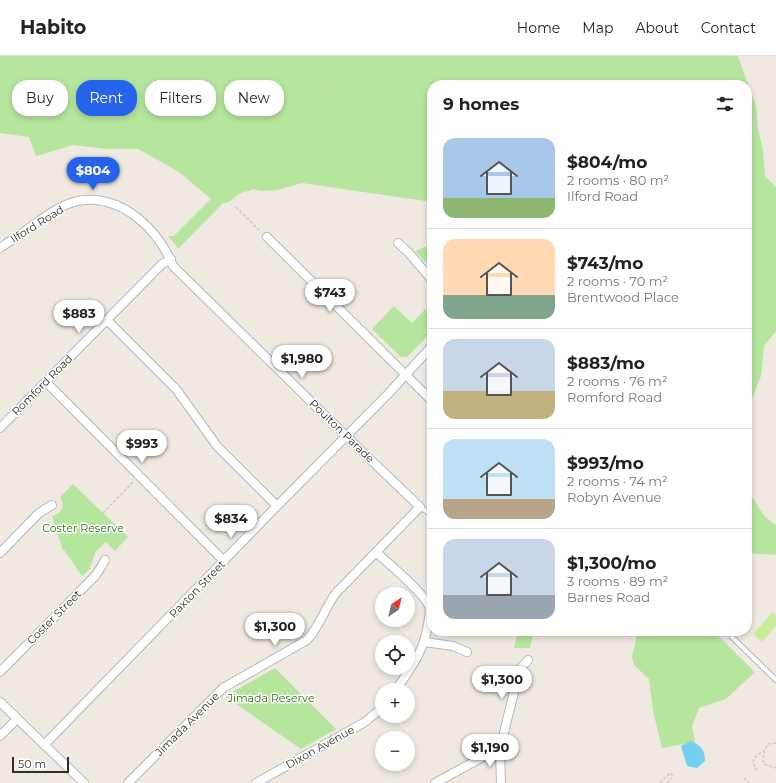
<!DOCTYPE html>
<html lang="en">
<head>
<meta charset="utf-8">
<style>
	body { margin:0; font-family:Montserrat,sans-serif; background:#f2f2f2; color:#222; height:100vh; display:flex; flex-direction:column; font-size:15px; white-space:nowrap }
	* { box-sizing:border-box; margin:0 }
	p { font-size:13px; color:#767676 }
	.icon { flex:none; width:22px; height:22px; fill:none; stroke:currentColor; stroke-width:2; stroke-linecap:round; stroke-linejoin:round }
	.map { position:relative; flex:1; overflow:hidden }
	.panel { position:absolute; left:427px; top:24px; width:325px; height:556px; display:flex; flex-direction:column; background:#fff; border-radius:16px; box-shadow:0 2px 6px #0003 }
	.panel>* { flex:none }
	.banner { position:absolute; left:12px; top:24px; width:355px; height:36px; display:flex; gap:8px }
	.needle { width:26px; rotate:35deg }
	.buttons { position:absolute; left:375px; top:531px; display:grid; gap:8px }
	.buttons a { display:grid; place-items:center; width:40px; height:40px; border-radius:50%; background:#fff; box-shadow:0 2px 6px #0003; font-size:20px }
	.scale { position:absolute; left:12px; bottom:10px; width:57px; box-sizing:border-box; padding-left:4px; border:2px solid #2e2e2e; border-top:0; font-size:11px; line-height:14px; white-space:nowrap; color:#2e2e2e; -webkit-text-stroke:3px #fff; paint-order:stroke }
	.price { position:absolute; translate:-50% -34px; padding:0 9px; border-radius:14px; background:#fff; color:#222; font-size:13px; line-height:26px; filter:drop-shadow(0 1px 2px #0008) }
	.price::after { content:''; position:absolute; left:50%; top:24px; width:12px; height:9px; margin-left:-6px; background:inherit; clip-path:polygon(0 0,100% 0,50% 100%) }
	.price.on { background:#2563eb; color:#fff }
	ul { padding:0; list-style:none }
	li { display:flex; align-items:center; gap:12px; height:100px; padding:0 16px }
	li+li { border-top:1px solid #e0e0e0 }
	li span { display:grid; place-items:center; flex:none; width:112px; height:80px; border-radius:12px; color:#555 }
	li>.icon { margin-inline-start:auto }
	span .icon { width:48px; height:48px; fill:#fffc; stroke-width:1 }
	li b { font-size:17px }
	h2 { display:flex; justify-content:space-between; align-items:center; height:48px; padding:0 16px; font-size:17px }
	.pill { padding:0 14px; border-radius:16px; background:#fff; box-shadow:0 2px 6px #0003; font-size:14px; line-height:36px }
	.pill.on { background:#2563eb; color:#fff }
	header { display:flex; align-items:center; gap:24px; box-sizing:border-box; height:56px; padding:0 20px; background:#fff; border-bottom:1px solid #e0e0e0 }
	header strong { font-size:19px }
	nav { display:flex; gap:22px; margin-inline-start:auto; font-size:14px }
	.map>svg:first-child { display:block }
	.green { fill:#b6e59e }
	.pitch { fill:#c9ec9a }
	.water { fill:#75cff0 }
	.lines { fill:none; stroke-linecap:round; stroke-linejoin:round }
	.service-casing { stroke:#b4b7c1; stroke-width:6 }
	.minor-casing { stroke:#b4b7c1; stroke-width:10 }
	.path { stroke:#c9c9c9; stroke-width:1.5; stroke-dasharray:3 2; stroke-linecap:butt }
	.service { stroke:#fff; stroke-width:4 }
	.minor { stroke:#fff; stroke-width:8 }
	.labels { text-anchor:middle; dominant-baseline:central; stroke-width:3; stroke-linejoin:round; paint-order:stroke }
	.street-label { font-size:11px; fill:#2e2e2e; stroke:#fff }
	.park-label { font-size:11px; fill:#2c6e1b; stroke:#fff }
</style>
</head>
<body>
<header>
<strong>Habito</strong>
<nav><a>Home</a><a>Map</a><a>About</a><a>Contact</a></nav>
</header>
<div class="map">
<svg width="776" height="727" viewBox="0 0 776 727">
	<rect width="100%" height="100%" fill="#efe9e1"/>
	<path class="green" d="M0,0H738L756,50L758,72L763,94L765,120L776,131V275L764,290L761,320L747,356V29H432V146L302,127L277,134L262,135L252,133L250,135C234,136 234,147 223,147L178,193L175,188L168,180H174L211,143L179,116L138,93H106L73,89L36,100L29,81L0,77Z
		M432,188V213L415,195Z
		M432,246V276L407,301H401L372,273L394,250L412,267Z
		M73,428L128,481L115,495L106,486L96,495L89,514L82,520L64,494L63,495L52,460C63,457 65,449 60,441Z
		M747,433L765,461L776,469V499L747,497Z
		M518,575H534L530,592H514Z
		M638,575H713L755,616L726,643L699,652L692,670L695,686L662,692L653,655L649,623L634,609L632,601Z
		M275,612L336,673L301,693L226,641L229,638Z"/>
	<path class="pitch" d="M773,556L776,559V570L762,586L753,578Z"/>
	<path class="water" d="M691,685C701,689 705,695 705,705L697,712L687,710L681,690Z"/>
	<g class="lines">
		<g class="service-casing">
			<path id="service" d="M420,451L432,459
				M732,581L776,624"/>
		</g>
		<g class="minor-casing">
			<path id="minor" d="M267,181L432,345
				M398,187L408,196L432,224
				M0,192C8,186 17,181 25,175C42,163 62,146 84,144C125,141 159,175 173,210L347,381L420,451L336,537C325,552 320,570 307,584L223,632L128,727
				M107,264L176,333L217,390L277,450
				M46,326L224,505
				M0,372L162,208L171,203
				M0,497L39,457L52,449
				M377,497C389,508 423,536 429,550C431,555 429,562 428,568C424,596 411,611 396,634
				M425,586L453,590L467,596
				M0,616L96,519L101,511L105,504
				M0,646L84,727
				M0,680L17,663
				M44,689L277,450L388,338L432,290
				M256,727L365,666L382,652
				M435,727L483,701L500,696
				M501,727L500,696L506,668L520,613L528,604"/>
		</g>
		<path class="path" d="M320,43L365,0
			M236,151L261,176
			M103,457L134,425
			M776,687L768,688L764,695L763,707L767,709L776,712
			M755,714L757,713L753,707C754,701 758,698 764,695
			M744,722L749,727
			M660,727L670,717L673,720L667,727"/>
		<use href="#service" class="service"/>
		<use href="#minor" class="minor"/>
	</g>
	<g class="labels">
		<g class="street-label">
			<text transform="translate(37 168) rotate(-32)">Ilford Road</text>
			<text transform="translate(42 329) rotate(-45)">Romford Road</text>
			<text transform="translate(342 375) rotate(44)">Poulton Parade</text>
			<text transform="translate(197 533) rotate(-46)">Paxton Street</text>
			<text transform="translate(54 561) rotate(-45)">Coster Street</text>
			<text transform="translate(187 668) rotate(-45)">Jimada Avenue</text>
			<text transform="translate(320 691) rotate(-29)">Dixon Avenue</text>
		</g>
		<g class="park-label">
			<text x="83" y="472">Coster Reserve</text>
			<text x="271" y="642">Jimada Reserve</text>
		</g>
	</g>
</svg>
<div class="buttons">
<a><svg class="needle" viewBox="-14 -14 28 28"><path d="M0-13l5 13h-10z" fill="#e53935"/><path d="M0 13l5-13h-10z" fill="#767676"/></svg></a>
<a><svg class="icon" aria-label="locate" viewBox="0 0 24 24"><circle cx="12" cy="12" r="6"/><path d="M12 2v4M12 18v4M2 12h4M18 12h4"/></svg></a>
<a>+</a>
<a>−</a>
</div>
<div class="scale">50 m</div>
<b class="price on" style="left:93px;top:135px">$804</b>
<b class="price" style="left:330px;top:257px">$743</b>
<b class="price" style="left:79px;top:278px">$883</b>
<b class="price" style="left:302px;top:323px">$1,980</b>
<b class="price" style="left:142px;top:408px">$993</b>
<b class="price" style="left:231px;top:483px">$834</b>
<b class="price" style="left:275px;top:591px">$1,300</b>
<b class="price" style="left:502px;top:644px">$1,300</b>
<b class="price" style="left:490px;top:712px">$1,190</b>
<div class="banner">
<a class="pill">Buy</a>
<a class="pill on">Rent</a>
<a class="pill">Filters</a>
<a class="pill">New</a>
</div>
<section class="panel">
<h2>9 homes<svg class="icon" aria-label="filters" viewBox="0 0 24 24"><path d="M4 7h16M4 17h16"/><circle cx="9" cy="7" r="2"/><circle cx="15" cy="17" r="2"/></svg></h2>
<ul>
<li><span style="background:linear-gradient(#a9c7e8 75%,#8fb573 0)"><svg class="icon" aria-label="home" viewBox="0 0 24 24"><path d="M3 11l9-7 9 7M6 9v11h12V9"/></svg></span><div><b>$804/mo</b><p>2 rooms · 80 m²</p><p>Ilford Road</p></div></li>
<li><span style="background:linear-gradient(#ffd9b3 70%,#7fa58c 0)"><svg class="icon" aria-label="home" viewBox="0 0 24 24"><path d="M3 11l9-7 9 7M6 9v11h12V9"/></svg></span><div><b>$743/mo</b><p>2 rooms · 70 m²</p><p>Brentwood Place</p></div></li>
<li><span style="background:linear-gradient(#c9d6e8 65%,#c2b280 0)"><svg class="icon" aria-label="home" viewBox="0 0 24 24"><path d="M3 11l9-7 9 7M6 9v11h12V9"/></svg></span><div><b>$883/mo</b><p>2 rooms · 76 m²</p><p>Romford Road</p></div></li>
<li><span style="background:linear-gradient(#bfe0f5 75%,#b9a48a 0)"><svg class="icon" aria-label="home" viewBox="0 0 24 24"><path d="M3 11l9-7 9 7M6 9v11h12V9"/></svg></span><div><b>$993/mo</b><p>2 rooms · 74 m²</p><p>Robyn Avenue</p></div></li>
<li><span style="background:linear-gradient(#c9d6e8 70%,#9aa5b1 0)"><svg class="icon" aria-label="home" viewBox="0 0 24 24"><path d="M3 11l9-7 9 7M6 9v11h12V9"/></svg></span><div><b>$1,300/mo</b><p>3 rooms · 89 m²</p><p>Barnes Road</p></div></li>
</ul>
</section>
</div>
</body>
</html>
